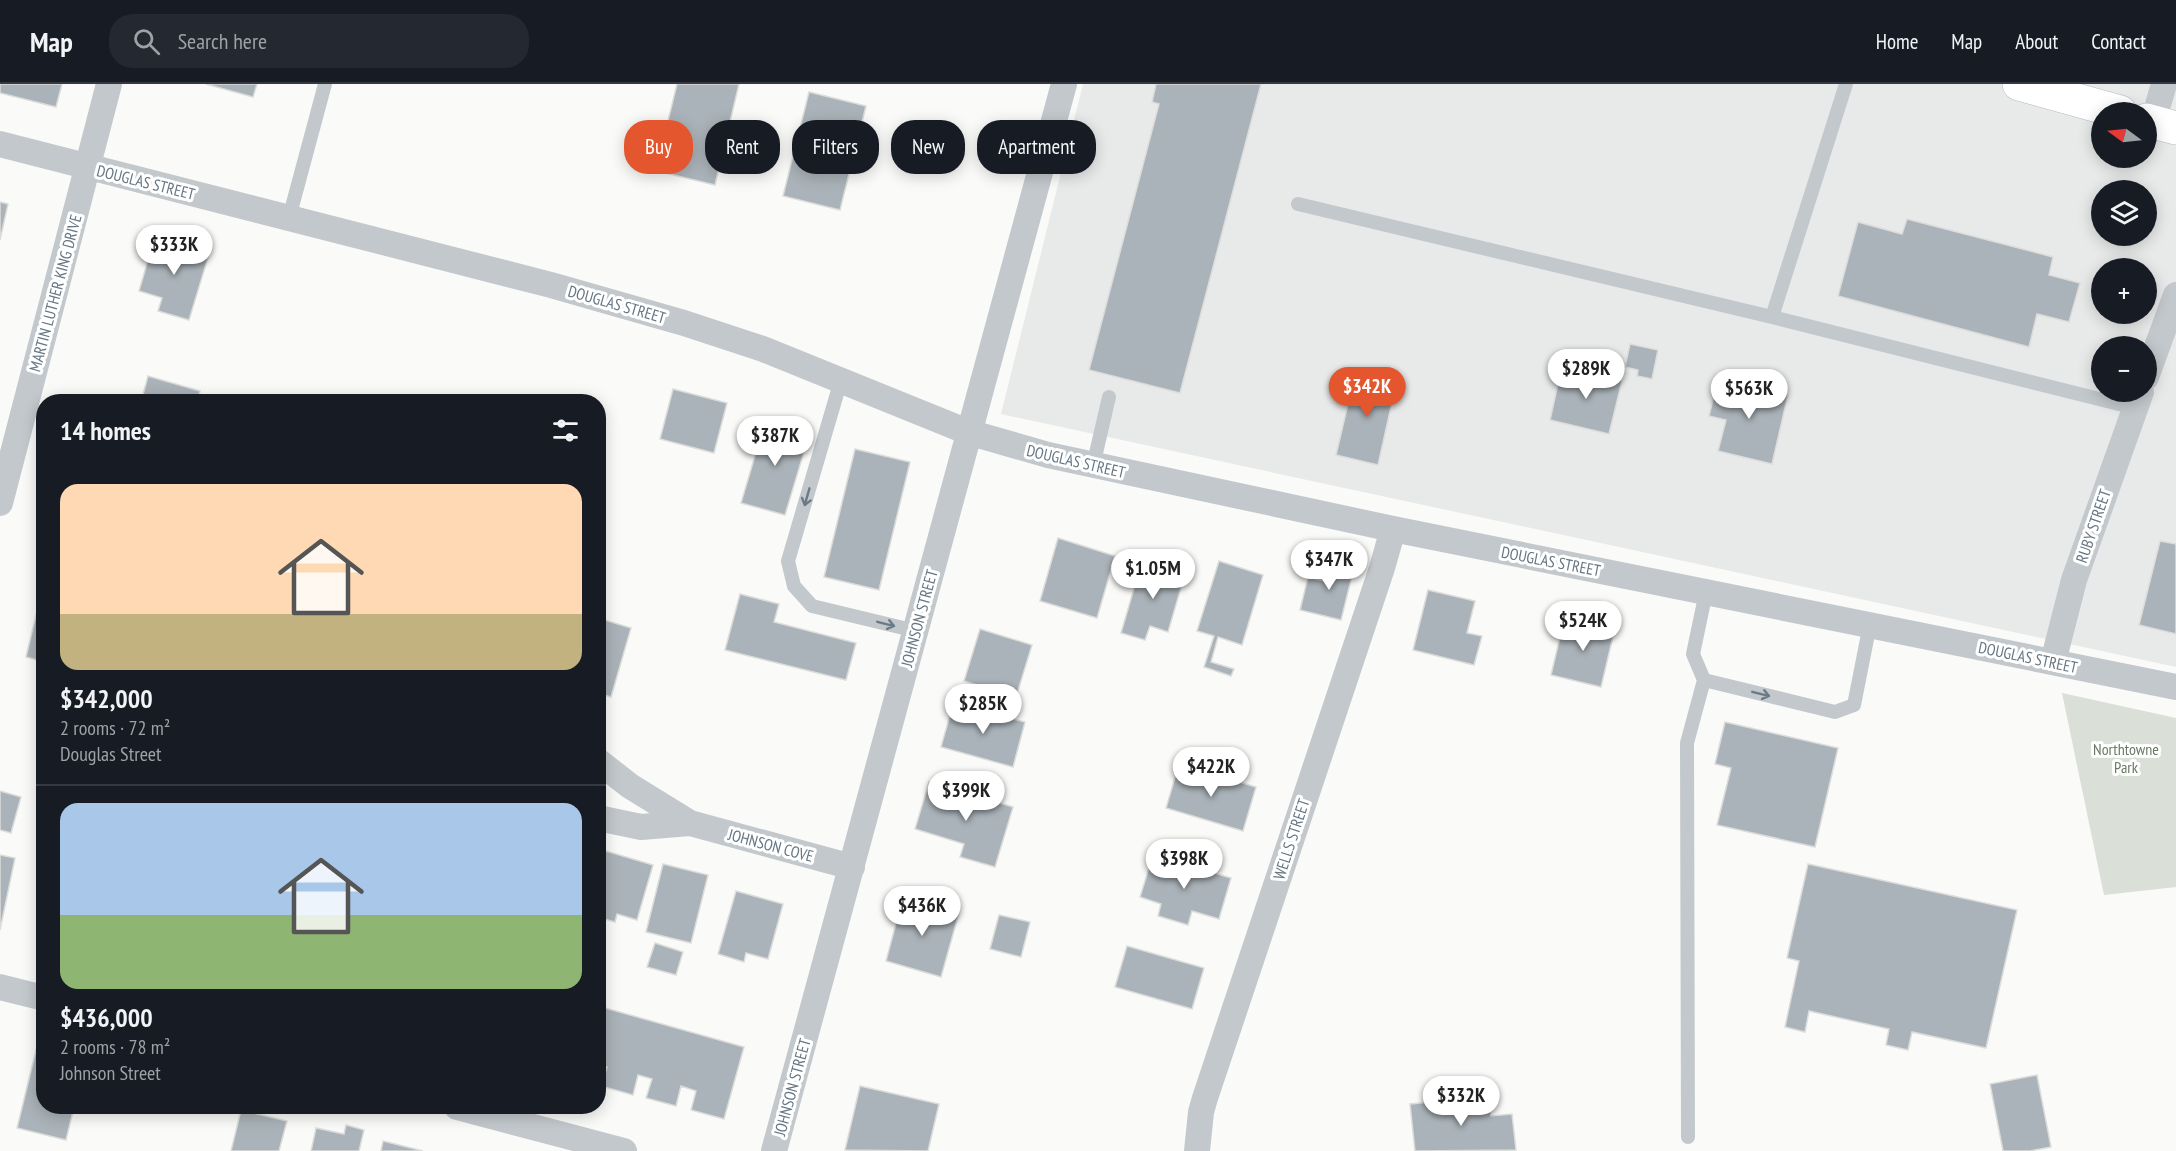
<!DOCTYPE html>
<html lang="en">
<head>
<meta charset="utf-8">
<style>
	body { margin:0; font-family:"PT Sans Narrow",sans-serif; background:#242831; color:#f1f3f6; height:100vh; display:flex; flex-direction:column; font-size:22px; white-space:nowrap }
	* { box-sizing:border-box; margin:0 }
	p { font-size:20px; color:#9ea1a6 }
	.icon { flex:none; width:33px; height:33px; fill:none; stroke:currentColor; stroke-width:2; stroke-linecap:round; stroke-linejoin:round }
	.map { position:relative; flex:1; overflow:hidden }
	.details { position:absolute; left:36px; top:310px; width:570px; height:720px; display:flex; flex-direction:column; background:#171b24; border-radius:24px; box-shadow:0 3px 15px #0003 }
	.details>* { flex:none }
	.guide { position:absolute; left:624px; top:36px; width:570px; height:54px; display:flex; gap:12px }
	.needle { width:39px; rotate:285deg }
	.fabs { position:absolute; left:2091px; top:18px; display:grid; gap:12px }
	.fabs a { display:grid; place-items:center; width:66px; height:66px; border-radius:50%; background:#171b24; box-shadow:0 3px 15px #0003; font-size:30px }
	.price { position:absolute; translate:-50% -51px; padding:0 14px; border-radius:21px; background:#fff; color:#222; font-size:20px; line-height:39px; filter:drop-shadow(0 2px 3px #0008) }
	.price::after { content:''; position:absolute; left:50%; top:36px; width:18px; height:14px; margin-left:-9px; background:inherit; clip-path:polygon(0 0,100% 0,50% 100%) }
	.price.selected { background:#e4572e; color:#fff }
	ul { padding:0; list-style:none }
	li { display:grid; align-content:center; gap:12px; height:318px; padding:0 24px }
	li+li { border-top:2px solid #363941 }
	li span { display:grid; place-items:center; height:186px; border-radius:18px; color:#555 }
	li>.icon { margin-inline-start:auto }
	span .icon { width:108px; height:108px; fill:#fffc; stroke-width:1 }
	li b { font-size:26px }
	h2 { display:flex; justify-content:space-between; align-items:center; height:72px; padding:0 24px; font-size:26px }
	.chip { padding:0 21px; border-radius:24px; background:#171b24; box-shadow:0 3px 15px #0003; font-size:21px; line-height:54px }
	.chip.selected { background:#e4572e; color:#fff }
	header { display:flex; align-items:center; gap:36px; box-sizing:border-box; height:84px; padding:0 30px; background:#171b24; border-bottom:2px solid #363941 }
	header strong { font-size:28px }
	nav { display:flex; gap:33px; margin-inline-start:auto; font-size:21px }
	.search { width:420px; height:54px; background:#242831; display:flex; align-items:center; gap:15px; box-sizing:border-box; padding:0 21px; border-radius:24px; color:#9ea1a6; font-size:22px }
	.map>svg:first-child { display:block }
	.built { fill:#e8e9e9; fill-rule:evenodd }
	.green { fill:#dadfd7 }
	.building { fill:#aab3b9; stroke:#dcdcda; stroke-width:1.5 }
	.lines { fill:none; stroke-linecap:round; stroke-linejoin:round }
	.secondary-casing { stroke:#b3babf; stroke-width:34 }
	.service { stroke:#c3c8cc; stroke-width:14 }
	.minor { stroke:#c3c8cc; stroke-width:26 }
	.secondary { stroke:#fff; stroke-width:33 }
	.oneway { stroke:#6a7a87 }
	.labels { text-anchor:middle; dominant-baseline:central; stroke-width:6; stroke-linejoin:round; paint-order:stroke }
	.street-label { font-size:16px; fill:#657683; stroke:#fff }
	.park-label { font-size:16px; fill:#687a64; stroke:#fff }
</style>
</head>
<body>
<header>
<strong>Map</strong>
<div class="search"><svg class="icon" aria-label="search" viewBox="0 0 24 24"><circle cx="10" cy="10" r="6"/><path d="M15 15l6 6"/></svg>Search here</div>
<nav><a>Home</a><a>Map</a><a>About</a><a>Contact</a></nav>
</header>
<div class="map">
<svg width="2176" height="1067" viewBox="0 0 2176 1067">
	<rect width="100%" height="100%" fill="#fafaf8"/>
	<path class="built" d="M1083,0H2176V583L1001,330ZM2102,28H2146V74H2102ZM2102,106H2146V152H2102ZM2102,184H2146V230H2102ZM2102,262H2146V308H2102Z"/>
	<path class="green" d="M2062,609L2176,634V803L2104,811Z"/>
	<path class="building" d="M0,0H62L56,23L0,9Z
		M206,0H257L253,13Z
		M677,0H739L715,101L661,88L671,50L665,49Z
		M1156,0H1261L1180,309L1089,286L1159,20L1152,18Z
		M809,8L866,22L840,126L783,112Z
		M0,118L8,120L0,156Z
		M1907,135L2053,173L2049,191L2080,199L2069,238L2037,230L2029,263L1838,212L1858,138L1902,150Z
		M155,152L210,167L189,236L158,227L162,214L139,207Z
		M1630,260L1658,266L1652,295L1637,292L1638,286L1625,283Z
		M1562,282L1622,297L1609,350L1550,336Z
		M1356,286L1397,296L1378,381L1336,371Z
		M148,292L200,307L197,318H141Z
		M1718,294L1788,311L1772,380L1718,367L1726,336L1709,332Z
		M673,305L727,319L714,369L660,355Z
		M766,335L810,348L785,431L741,419Z
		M855,365L910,378L879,506L824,493Z
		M1058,454L1115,472L1097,534L1040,517Z
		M2160,457L2176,460V550L2139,541Z
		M1333,474L1355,480L1341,536L1300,526L1308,493L1328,498Z
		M1142,477L1185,490L1168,548L1150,542L1145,556L1121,549Z
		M1219,477L1263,491L1242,561L1218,553L1211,578L1234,585L1231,592L1204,583L1214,552L1197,547Z
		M1428,506L1475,517L1467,549L1482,552L1474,581L1413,566Z
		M740,510L779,520L774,538L856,559L846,596L725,566Z
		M39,519L44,520V578L26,573Z
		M1565,532L1615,544L1601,603L1551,591Z
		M598,534L631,544L611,613L598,609Z
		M980,545L1032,561L1016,613L964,597Z
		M953,620L1025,638L1013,683L941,663Z
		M1725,638L1838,664L1815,763L1717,741L1731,684L1715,680Z
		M1179,680L1256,703L1243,747L1166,724Z
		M929,698L1013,723L995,783L960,773L964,760L915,745Z
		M0,707L21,713L11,749L0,746Z
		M606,767L653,781L637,836L617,830L615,838L598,833V792Z
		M0,771L15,774L0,846Z
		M1153,771L1231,794L1219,835L1192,827L1188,841L1158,832L1161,820L1140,813Z
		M663,780L708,791L691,859L646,848Z
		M1808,780L2017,826L1986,964L1912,948L1908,966L1886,961L1889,945L1809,927L1805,948L1785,943L1799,877L1787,874Z
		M736,807L783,820L768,875L746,869L744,878L718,870Z
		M903,813L959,829L941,893L886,877Z
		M999,831L1030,838L1021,873L990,865Z
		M655,859L683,868L676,891L647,883Z
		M1127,862L1204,884L1192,925L1115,903Z
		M598,922L744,963L724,1035L691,1026L696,1007L681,1002L676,1022L646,1014L652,995L638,991L633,1011L601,1002L607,983L598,981Z
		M39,954L44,955V1023H74L66,1056L17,1044Z
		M2037,991L2051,1063L2030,1067H2003L1990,1000Z
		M860,1002L939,1020L928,1067L845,1066Z
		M1489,1013L1491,1032L1512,1030L1516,1066L1415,1067L1410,1020Z
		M241,1026L287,1037L279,1067H231Z
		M346,1041L364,1046L359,1067H311L316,1044L344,1050Z
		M383,1057L423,1067H381Z"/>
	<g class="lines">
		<g class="secondary-casing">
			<path id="secondary" d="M2019,0L2120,28
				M2146,36L2176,44"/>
		</g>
		<path class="service" d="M1846,0L1772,233L2135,324
			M1298,120L1772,233
			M289,134L325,0
			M841,296L788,477L794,502L812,522L916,547
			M1093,382L1109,313
			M1704,596L1835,628L1854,621L1870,540
			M1688,1053L1687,659L1704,596L1693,570L1706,508"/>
		<path class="minor" d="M2153,38L2164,0
			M0,60L551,201L684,239L763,265L968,348L1048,371L1393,445L2176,603
			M2146,293L2176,211
			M0,419L109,0
			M2053,578L2074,496L2141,308
			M598,677L630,702L690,739
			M598,734L641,743L690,739L852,783
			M0,903L44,914
			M457,1023L624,1067
			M774,1067L1064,0
			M1197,1067L1201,1028L1205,1014L1382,484L1393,445"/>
		<use href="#secondary" class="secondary"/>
	</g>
	<defs><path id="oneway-shaft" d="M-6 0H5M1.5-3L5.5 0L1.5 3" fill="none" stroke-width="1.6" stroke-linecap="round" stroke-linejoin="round" transform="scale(1.5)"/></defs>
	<g class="oneway">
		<use href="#oneway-shaft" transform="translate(807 413) rotate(106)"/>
		<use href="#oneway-shaft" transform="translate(886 540) rotate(14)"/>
		<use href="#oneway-shaft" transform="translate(1761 610) rotate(14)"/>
	</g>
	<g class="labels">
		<g class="street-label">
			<text transform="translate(146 98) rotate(14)">DOUGLAS STREET</text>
			<text transform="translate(55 209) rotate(-75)">MARTIN LUTHER KING DRIVE</text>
			<text transform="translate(617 220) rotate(16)">DOUGLAS STREET</text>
			<text transform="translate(1076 377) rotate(13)">DOUGLAS STREET</text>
			<text transform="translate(2093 442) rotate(-71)">RUBY STREET</text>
			<text transform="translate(1551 477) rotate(11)">DOUGLAS STREET</text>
			<text transform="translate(919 534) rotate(-75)">JOHNSON STREET</text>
			<text transform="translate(2028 573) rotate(12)">DOUGLAS STREET</text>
			<text transform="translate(1291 755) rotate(-72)">WELLS STREET</text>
			<text transform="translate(771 761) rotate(15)">JOHNSON COVE</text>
			<text transform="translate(792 1003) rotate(-75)">JOHNSON STREET</text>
		</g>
		<g class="park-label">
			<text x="2126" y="665">Northtowne<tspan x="2126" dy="18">Park</tspan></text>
		</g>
	</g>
</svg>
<div class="fabs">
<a><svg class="needle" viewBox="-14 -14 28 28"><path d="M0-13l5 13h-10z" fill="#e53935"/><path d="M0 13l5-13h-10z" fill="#9ea1a6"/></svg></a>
<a><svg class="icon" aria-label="layers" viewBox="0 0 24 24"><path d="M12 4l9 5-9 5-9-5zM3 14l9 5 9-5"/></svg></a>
<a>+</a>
<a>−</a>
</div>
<b class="price" style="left:174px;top:192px">$333K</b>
<b class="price" style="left:1586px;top:316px">$289K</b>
<b class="price selected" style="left:1367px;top:334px">$342K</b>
<b class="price" style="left:1749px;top:336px">$563K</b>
<b class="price" style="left:775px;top:383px">$387K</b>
<b class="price" style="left:1329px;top:507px">$347K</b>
<b class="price" style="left:1153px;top:516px">$1.05M</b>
<b class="price" style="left:1583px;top:568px">$524K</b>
<b class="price" style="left:983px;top:651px">$285K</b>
<b class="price" style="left:1211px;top:714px">$422K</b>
<b class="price" style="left:966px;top:738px">$399K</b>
<b class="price" style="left:1184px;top:806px">$398K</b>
<b class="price" style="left:922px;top:853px">$436K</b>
<b class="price" style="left:1461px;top:1043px">$332K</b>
<div class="guide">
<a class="chip selected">Buy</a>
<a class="chip">Rent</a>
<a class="chip">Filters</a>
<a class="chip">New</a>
<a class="chip">Apartment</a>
</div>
<section class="details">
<h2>14 homes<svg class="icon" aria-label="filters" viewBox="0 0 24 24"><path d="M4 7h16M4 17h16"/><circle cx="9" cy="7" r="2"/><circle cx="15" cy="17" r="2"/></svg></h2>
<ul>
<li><span style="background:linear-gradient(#ffd9b3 70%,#c2b280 0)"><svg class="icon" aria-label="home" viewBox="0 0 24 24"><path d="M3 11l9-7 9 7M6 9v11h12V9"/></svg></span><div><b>$342,000</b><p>2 rooms · 72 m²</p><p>Douglas Street</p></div></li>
<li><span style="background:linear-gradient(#a9c7e8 60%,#8fb573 0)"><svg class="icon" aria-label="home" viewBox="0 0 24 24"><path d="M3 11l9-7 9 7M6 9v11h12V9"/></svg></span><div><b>$436,000</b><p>2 rooms · 78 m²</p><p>Johnson Street</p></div></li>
</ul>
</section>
</div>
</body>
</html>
